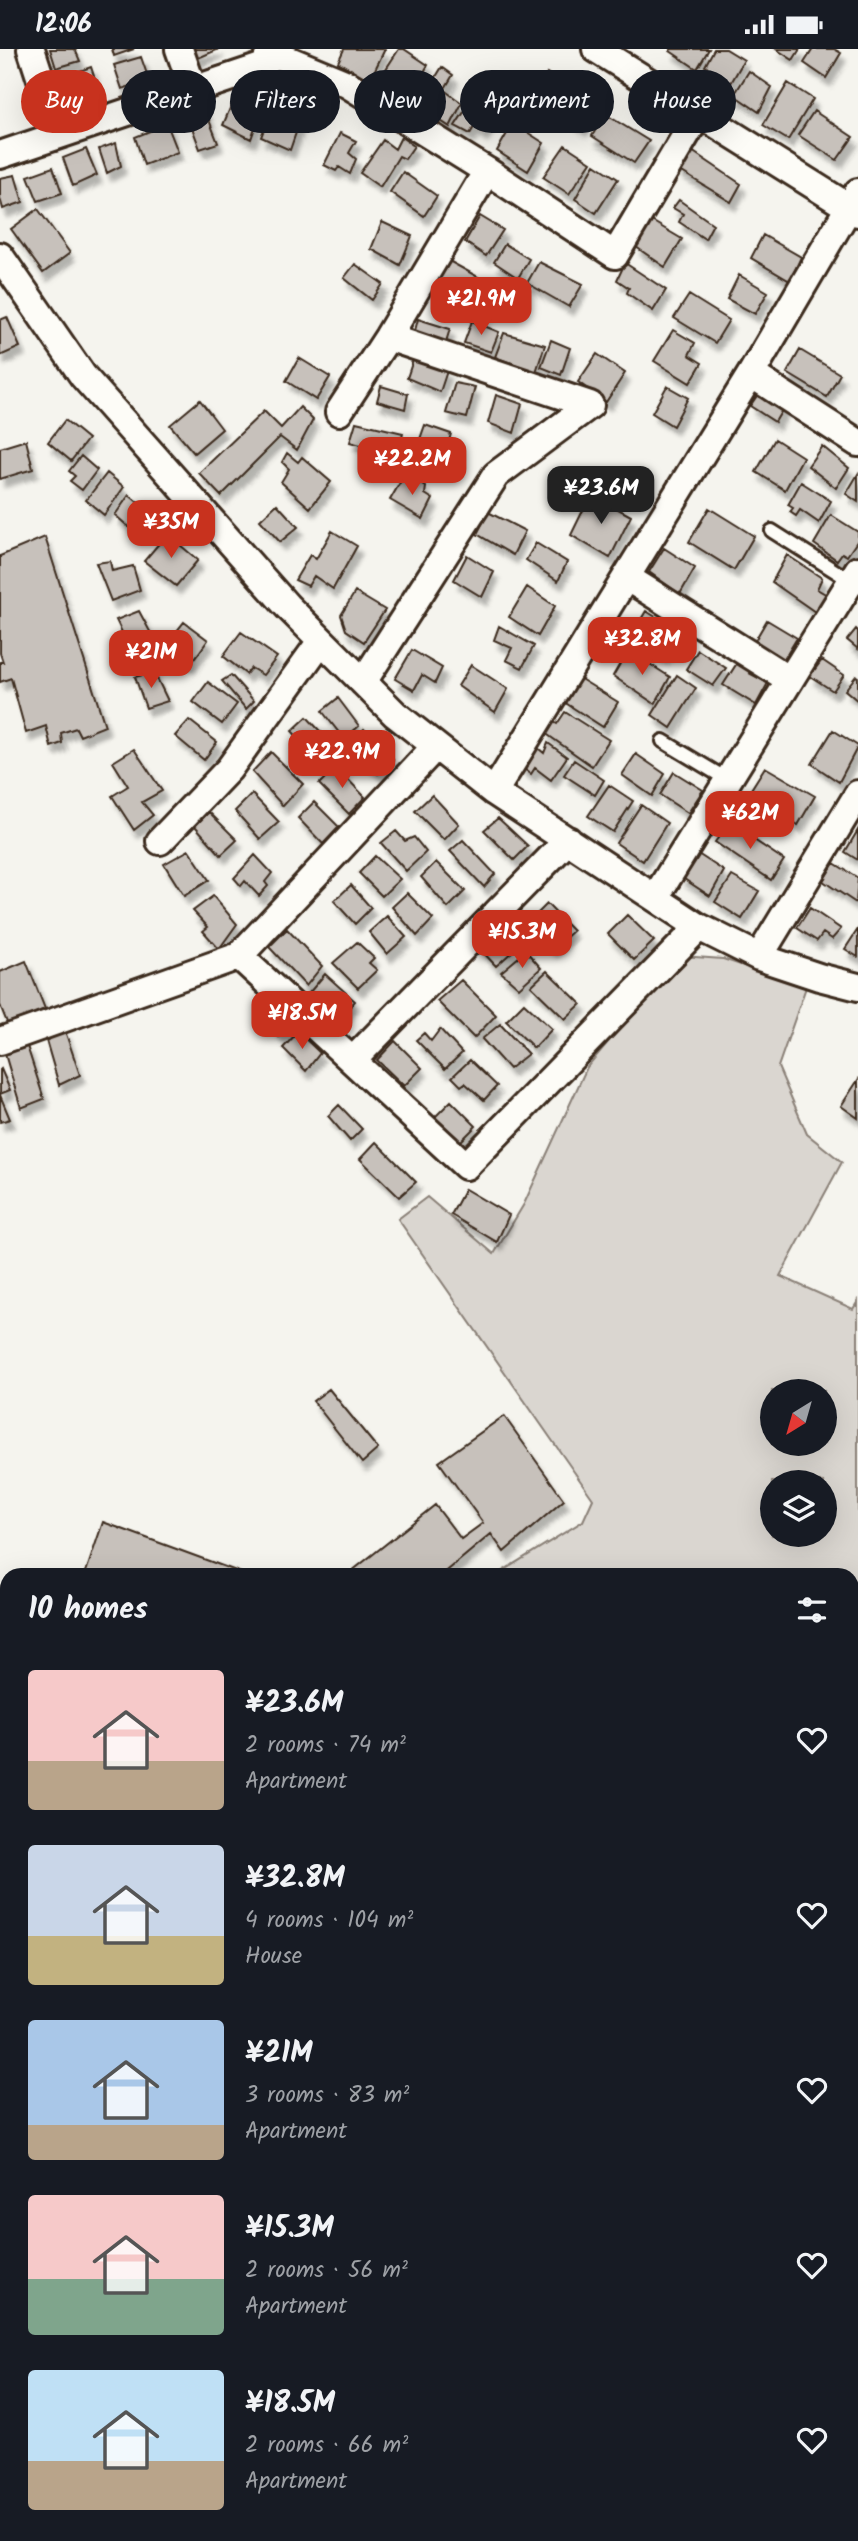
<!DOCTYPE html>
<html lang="en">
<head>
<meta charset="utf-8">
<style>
	body { margin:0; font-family:Kalam,sans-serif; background:#20242c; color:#f1f3f6; height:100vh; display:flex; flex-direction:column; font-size:26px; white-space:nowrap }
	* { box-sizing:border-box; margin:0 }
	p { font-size:23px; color:#9ea1a6 }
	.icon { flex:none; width:38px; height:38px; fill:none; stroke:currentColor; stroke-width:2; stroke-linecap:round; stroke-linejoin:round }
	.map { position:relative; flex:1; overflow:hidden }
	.drawer { position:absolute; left:0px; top:1519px; width:859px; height:973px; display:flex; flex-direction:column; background:#171b24; border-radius:21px 21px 0 0; box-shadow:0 7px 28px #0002 }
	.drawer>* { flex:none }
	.banner { position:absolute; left:21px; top:21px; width:817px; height:63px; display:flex; gap:14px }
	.needle { width:46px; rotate:217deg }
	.tools { position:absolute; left:760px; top:1330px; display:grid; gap:14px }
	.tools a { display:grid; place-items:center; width:77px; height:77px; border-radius:50%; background:#171b24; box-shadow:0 7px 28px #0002; font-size:35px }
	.price { position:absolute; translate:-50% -60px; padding:0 16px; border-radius:14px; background:#c8321e; color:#fff; font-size:23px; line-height:46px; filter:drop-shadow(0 2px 4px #0008) }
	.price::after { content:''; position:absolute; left:50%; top:42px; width:21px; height:16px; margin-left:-10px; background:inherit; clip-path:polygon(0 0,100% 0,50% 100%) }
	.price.selected { background:#222; color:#fff }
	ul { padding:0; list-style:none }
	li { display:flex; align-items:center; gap:21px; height:175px; padding:0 28px }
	li span { display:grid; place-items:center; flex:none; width:196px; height:140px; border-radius:7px; color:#555 }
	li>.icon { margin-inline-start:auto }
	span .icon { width:84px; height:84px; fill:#fffc; stroke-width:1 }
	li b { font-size:30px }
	h2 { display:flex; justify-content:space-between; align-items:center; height:84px; padding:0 28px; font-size:30px }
	.tag { padding:0 24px; border-radius:32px; background:#171b24; box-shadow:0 7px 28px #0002; font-size:24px; line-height:63px }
	.tag.selected { background:#c8321e; color:#fff }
	.status { display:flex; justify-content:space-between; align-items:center; height:49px; padding:0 35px; background:#171b24; direction:ltr }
	.status svg { height:19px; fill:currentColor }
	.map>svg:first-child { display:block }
	.green { fill:#dad6d0; stroke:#8a8077; stroke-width:2; fill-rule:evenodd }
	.building { fill:#c7c1bb; stroke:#3b2a1e; stroke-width:2; filter:url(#shadow) }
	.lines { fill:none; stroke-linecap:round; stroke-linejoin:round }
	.lane-casing { stroke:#3b2a1e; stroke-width:18 }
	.street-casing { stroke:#3b2a1e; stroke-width:32 }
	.lane { stroke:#fdfcf7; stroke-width:12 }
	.street { stroke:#fdfcf7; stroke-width:26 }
</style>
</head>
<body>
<div class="status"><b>12:06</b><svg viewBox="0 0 49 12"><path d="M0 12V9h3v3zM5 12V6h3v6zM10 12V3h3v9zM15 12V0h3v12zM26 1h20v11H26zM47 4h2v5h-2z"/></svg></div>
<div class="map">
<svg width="858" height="2492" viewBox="0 0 858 2492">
	<defs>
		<filter id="shadow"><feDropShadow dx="4.5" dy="8" stdDeviation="2" flood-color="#0004"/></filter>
	</defs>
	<rect width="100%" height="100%" fill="#f5f4ee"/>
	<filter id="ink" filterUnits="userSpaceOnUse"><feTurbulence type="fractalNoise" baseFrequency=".0143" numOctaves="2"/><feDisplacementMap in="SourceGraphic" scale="14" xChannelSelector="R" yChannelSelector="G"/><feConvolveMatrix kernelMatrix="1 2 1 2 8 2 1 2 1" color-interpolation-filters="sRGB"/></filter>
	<g filter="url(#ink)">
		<path class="green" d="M681,907L723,910L806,938L778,1018L807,1085L842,1113L780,1227L853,1260L858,1252V2492H0V2069L5,2060L0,2033V1942L7,1946V2485H852V1526H496L583,1472L593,1450L398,1170L427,1148L494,1205L524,1155L587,1018ZM772,1342H824V1395H772ZM772,1433H824V1486H772Z
			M0,1537L7,1542V1880L0,1877Z"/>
		<path class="building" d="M50,0H75L80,12L56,19Z
			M112,0H134L114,7Z
			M192,0H219L196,10Z
			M344,0H385L370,31L338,13Z
			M399,0H404L428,16L411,45L382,26Z
			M671,0H709L697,20L670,2Z
			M714,0H726L744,11L727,41L714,33L719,25L705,17Z
			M776,0H800L793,11Z
			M813,0H834L841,4L826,29L804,14Z
			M141,8L149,31L122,40L114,16Z
			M91,18L97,36L69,46L62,28Z
			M442,18L453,26L444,41L462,54L450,78L418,57Z
			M749,22L772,38L759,63L734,46Z
			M547,24L594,55L582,79L533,47Z
			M788,34L813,50L788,91L763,76Z
			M233,52L260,64L251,90L223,76Z
			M470,54L493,69L483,84L474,78L470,85L455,77Z
			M274,55L302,66L290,101L261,88Z
			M204,58L218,94L200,100L187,65Z
			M814,62L853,88L837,111L798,86Z
			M605,65L649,92L634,114L592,87Z
			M513,74L544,94L528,122L497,102Z
			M167,75L178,103L144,116L135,88Z
			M340,84L356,92L349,104L356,110L350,125L339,118L336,122L324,116Z
			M401,88L414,97L405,110L399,107L380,138L360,124L383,91L395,100Z
			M116,94L121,117L107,124L99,100Z
			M565,96L591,113L569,145L543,128Z
			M86,100L97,126L73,137L63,109Z
			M689,100L741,135L731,153L677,120Z
			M595,115L618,130L596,164L575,150Z
			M53,118L62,144L38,152L28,127Z
			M403,123L437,147L424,167L390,143Z
			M15,126L23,153L3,160L0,149V129Z
			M679,151L713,175L705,190L679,173L683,165L673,159Z
			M38,160L70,204L43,224L11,180Z
			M480,167L503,181L486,207L465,193Z
			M650,171L682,190L665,218L636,198Z
			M382,173L412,187L400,216L371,200Z
			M763,186L801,208L790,232L751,209Z
			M505,195L529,210L518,229L494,213Z
			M449,212L478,228L464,255L433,238Z
			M539,213L583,235L569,258L527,234Z
			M625,214L666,241L653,262L627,244L629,239L617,231Z
			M355,215L383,235L372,251L344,229Z
			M739,226L768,243L755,265L727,250Z
			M689,246L729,271L715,294L674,269Z
			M7,268L20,298L0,307V271Z
			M418,270L450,280L444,299L413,289Z
			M472,272L499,283L491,303L464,294Z
			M673,281L695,294L689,306L702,314L690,334L654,312Z
			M504,284L545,296L536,323L495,308Z
			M551,291L570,299L561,326L541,318Z
			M800,301L840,325L827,348L787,324Z
			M597,305L625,324L606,353L578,333Z
			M299,309L330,328L316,351L286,332Z
			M413,311L447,322L440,343L407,329Z
			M455,334L475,338L467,369L446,364Z
			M381,337L408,345L405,360L377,352Z
			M667,337L688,349L673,377L652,364Z
			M761,341L785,356L775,373L750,357Z
			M496,346L522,355L514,384L488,374Z
			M200,351L222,380L194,404L170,376Z
			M300,358L313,371L297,401L280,388L221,447L199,424L264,362L281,379Z
			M65,371L88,390L71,412L48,393Z
			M356,373L403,384L399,407L350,393Z
			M425,376L451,385L442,415L415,404Z
			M775,390L803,408L785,441L756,423Z
			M26,391L33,420L0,430V399Z
			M822,397L849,419L836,439L808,417Z
			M287,404L298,413L302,408L331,433L310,459L281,433L289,420L282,413Z
			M81,407L97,421L82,441L70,432L75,427L69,422Z
			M107,424L124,438L104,466L86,451Z
			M405,425L426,438L425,445L433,450L423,470L390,451Z
			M858,425V453L846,445Z
			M801,433L831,452L819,474L800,461L796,467L790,463L793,459L788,456Z
			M591,445L631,467L610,509L571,486Z
			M129,446L146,460L131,480L115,466Z
			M277,455L298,478L280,493L260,471Z
			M709,459L754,487L734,521L689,493Z
			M488,463L525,482L513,506L477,485Z
			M831,466L858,483V491L847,507L842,504L837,511L814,495Z
			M332,482L357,497L333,540L314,527L308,537L295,531L310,506L316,510Z
			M167,485L198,511L176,537L144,512Z
			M45,488L105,677L80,687L76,679L61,684L62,694L51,698L46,677L26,684L11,629L0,633V613H3L0,604V507Z
			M536,494L567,513L558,532L526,511Z
			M664,499L695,519L680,545L649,523Z
			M467,506L494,523L482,548L454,531Z
			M787,506L822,529L817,540L829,547L818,565L772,533Z
			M110,512L112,522L133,517L140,541L111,552L96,514Z
			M527,538L555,557L538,587L509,568Z
			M355,543L385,561L364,593L346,581L341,566Z
			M139,562L154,590L131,602L116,571Z
			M646,562L679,582L663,608L631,587Z
			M767,571L797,589L783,612L754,593Z
			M184,573L208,591L190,616L165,597Z
			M499,577L534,597L522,619L506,611L512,599L494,591Z
			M856,580L858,582V600L847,591Z
			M241,583L277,608L263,626L251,619L246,625L223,607Z
			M412,601L442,619L435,634L422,626L414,641L395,630Z
			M628,601L670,628L655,655L613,627Z
			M698,601L726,619L713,637L686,620Z
			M739,611L751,619L749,624L768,634L756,656L723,636Z
			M822,611L844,626L833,642L810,627Z
			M471,616L508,640L495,663L458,637Z
			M154,623L168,652L146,659L135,628Z
			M231,626L254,652L246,660L222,632Z
			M677,626L696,639L671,679L652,666Z
			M856,627L858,628V652L845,641Z
			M579,629L618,653L603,678L564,653Z
			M208,633L237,655L222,675L193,653Z
			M338,649L359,677L344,690L322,662Z
			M565,663L609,691L592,717L545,684L552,672L557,675Z
			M307,668L332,695L316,709L292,682Z
			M189,671L217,693L204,711L175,687Z
			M364,680L393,710L378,725L354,704L362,697L354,690Z
			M833,681L858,697L839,733L812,715Z
			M548,694L567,708L551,731L535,719L531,725L520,717L533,695L544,704Z
			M134,700L162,742L142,753L153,766L134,781L112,747L128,737L113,713Z
			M271,703L303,735L283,757L252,723Z
			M636,705L665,725L652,747L622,726Z
			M574,711L604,731L595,746L564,726Z
			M336,718L365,748L349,765L319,735Z
			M765,718L815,747L798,776L748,745Z
			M674,723L703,741L688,764L660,746Z
			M609,736L633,752L613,783L588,767Z
			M252,745L279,773L260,790L235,762Z
			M432,746L459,775L444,791L415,762Z
			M314,753L339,778L323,795L298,769Z
			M641,756L667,774L643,812L616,794Z
			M209,763L237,791L221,806L195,777Z
			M498,769L528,797L514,811L484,781Z
			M729,774L784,811L771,831L715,793Z
			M858,781V811L845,803Z
			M396,782L405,792L414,788L426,803L406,822L381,794Z
			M463,791L495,825L484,838L450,802Z
			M189,801L209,831L184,847L164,815Z
			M695,803L724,822L710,847L681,828Z
			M255,806L272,824L265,833L268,837L259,847L245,832L241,837L234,829Z
			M375,807L400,830L382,847L359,824Z
			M436,813L465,842L448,859L421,828Z
			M834,814L858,829L856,854L823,832Z
			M732,827L759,842L742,870L715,853Z
			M351,836L371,859L355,875L334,852Z
			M407,844L433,870L417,887L392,858Z
			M213,847L237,875L219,900L203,882L208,878L193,862Z
			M547,855L573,882L553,900L528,874Z
			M810,859L841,880L832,890L823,884L817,892L797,879Z
			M627,866L654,892L634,911L608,885Z
			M387,867L406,888L387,905L369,883Z
			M287,880L322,917L306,937L269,898Z
			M858,880V908L845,900Z
			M496,884L513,902L496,917L479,899Z
			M357,893L374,909L369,914L377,921L358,939L333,914Z
			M526,902L541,919L519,939L501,923Z
			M26,912L45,960L8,976L0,956V923Z
			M547,922L581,955L565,970L531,937Z
			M325,925L355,952L337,972L309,944Z
			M461,931L496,966L474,989L437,952Z
			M524,954L552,980L534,999L506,972Z
			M276,957L290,983L279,988L265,962Z
			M500,975L528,1005L509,1020L482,990Z
			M440,980L462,1004L445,1020L416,991L424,984L431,992Z
			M65,982L80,1026L59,1036L45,988Z
			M298,983L320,1004L306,1022L283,999Z
			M395,992L422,1019L404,1037L377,1011Z
			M27,997L44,1050L21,1059L5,1005Z
			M470,1011L497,1037L484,1051L465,1034L461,1037L452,1028Z
			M1,1020L10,1041L0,1045V1021Z
			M858,1031V1069L841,1057Z
			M0,1046L10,1070L0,1073Z
			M451,1052L476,1077L460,1093L435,1068Z
			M339,1056L362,1080L350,1092L328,1067Z
			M376,1093L416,1133L399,1148L360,1110Z
			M465,1140L509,1166L497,1193L451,1166Z
			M329,1340L378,1400L362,1414L313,1352Z
			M504,1367L564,1451L504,1503L491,1485L442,1526H347L435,1456L461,1490L483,1474L439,1413Z
			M103,1473L247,1526H85Z
			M7,1899V1933L0,1930V1914Z"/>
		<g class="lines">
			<g class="lane-casing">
				<path id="lane" d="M772,482L851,532
					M663,692L728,731"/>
			</g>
			<g class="street-casing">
				<path id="street" d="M31,0L59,86
					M179,0L194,42
					M596,0L858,164
					M270,3L347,35L487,122L615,206L699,64
					M0,106L264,17L272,0
					M0,207L83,327L287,557L395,665L494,743L699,878L759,908L819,928L858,938
					M751,325L858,394
					M339,363L388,288L487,122
					M626,528L790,631
					M363,633L496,426L590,356L388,288
					M494,743L751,325L858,143
					M160,792L229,720L321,592
					M655,849L858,521
					M239,907L466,1117L699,878
					M759,908L858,745
					M0,992L239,907L435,698
					M353,1011L568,791"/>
			</g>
			<use href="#lane" class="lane"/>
			<use href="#street" class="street"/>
		</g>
	</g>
</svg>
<div class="tools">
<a><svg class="needle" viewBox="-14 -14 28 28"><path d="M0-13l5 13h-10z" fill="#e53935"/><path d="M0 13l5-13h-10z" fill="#9ea1a6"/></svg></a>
<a><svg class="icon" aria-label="layers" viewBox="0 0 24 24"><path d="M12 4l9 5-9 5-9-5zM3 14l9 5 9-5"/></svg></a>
</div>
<b class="price" style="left:481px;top:288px">¥21.9M</b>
<b class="price" style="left:412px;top:448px">¥22.2M</b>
<b class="price selected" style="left:601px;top:477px">¥23.6M</b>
<b class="price" style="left:171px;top:511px">¥35M</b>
<b class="price" style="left:642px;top:628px">¥32.8M</b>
<b class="price" style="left:151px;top:641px">¥21M</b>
<b class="price" style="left:342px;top:741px">¥22.9M</b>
<b class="price" style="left:750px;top:802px">¥62M</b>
<b class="price" style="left:522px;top:921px">¥15.3M</b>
<b class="price" style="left:302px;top:1002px">¥18.5M</b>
<div class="banner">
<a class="tag selected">Buy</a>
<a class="tag">Rent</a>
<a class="tag">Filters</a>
<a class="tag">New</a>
<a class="tag">Apartment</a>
<a class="tag">House</a>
</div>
<section class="drawer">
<h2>10 homes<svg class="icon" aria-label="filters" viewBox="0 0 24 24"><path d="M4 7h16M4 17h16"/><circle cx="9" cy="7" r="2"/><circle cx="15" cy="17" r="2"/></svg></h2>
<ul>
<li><span style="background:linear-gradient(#f6c9c9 65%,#b9a48a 0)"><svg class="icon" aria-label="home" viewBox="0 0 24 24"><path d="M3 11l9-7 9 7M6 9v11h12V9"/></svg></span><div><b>¥23.6M</b><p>2 rooms · 74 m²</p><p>Apartment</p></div><svg class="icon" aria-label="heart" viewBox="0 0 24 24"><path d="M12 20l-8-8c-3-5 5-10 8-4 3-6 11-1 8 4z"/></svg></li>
<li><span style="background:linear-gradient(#c9d6e8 65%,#c2b280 0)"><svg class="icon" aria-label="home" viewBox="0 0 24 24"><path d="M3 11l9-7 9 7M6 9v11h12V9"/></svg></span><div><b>¥32.8M</b><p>4 rooms · 104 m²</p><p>House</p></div><svg class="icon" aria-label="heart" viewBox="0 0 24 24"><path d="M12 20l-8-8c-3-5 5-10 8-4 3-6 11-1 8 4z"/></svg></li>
<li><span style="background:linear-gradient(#a9c7e8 75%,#b9a48a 0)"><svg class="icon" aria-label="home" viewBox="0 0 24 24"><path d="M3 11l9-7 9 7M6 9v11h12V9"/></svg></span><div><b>¥21M</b><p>3 rooms · 83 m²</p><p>Apartment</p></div><svg class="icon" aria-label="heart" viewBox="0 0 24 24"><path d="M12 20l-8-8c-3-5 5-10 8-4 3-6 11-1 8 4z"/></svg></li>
<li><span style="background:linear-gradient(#f6c9c9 60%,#7fa58c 0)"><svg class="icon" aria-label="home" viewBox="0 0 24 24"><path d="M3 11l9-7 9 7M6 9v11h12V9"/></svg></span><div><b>¥15.3M</b><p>2 rooms · 56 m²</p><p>Apartment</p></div><svg class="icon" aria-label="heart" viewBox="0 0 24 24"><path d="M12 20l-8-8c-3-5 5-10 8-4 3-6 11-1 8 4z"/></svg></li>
<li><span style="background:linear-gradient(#bfe0f5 65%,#b9a48a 0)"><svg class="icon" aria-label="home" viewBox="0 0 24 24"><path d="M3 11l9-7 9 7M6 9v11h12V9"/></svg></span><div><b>¥18.5M</b><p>2 rooms · 66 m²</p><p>Apartment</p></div><svg class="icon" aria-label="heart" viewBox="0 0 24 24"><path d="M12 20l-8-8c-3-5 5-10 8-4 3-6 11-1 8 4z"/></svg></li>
</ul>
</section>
</div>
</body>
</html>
